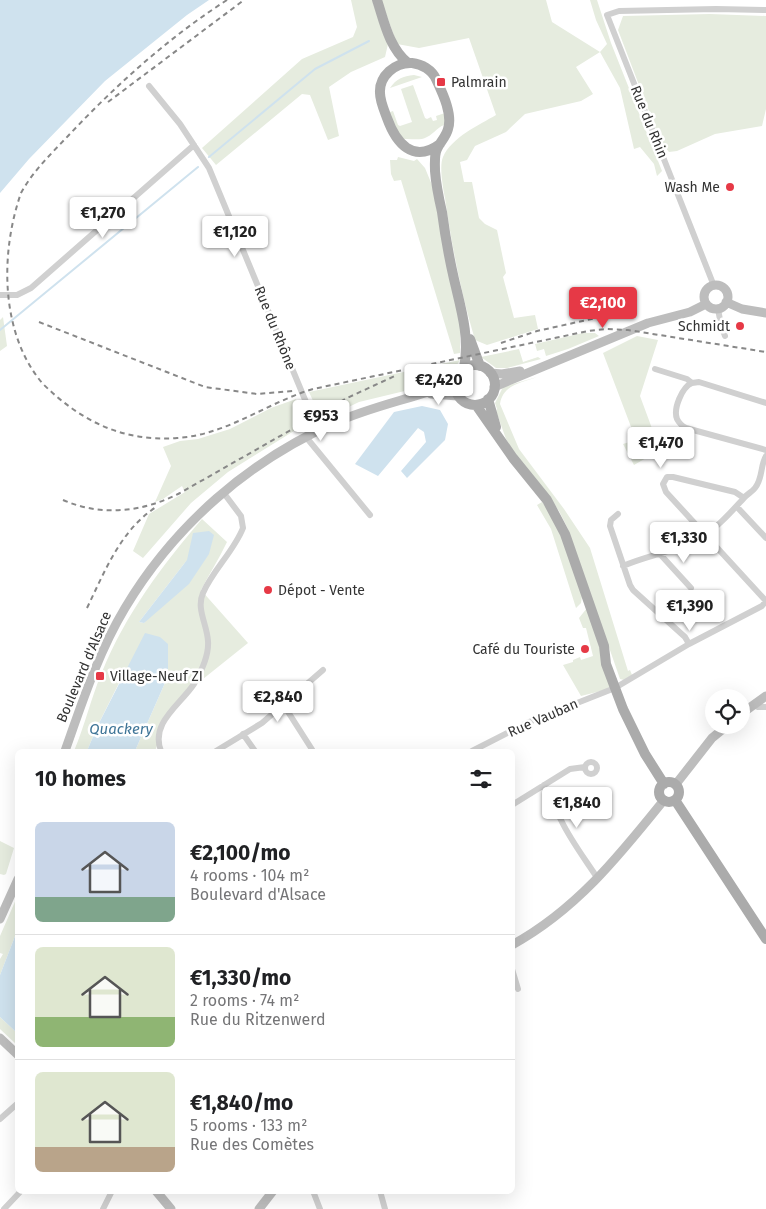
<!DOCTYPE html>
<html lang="en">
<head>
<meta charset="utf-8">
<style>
	body { margin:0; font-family:"Fira Sans",sans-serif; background:#f2f2f2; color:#202124; height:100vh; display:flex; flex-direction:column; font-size:19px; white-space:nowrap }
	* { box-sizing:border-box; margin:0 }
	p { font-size:16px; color:#757577 }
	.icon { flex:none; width:28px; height:28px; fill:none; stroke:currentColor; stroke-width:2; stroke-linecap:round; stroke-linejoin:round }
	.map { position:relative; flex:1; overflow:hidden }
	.drawer { position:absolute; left:15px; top:749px; width:500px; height:445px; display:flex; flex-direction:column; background:#fff; border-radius:8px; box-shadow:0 5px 20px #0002 }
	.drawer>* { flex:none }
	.buttons { position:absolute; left:705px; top:689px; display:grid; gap:10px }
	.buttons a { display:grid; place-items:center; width:45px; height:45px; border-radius:50%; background:#fff; box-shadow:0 5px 20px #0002; font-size:25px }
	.price { position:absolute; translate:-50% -42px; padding:0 11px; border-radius:5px; background:#fff; color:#222; font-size:16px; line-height:32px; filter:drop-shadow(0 1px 2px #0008) }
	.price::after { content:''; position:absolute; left:50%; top:30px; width:15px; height:11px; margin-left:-8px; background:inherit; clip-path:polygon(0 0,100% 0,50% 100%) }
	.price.on { background:#e63946; color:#fff }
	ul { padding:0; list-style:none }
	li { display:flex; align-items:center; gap:15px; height:125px; padding:0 20px }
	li+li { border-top:1px solid #e0e0e0 }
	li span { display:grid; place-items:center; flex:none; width:140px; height:100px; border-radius:8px; color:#555 }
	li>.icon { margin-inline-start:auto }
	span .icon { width:60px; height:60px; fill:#fffc; stroke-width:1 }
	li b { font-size:21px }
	h2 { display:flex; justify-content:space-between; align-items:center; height:60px; padding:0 20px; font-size:21px }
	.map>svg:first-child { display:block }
	.green { fill:#e6ecdf; fill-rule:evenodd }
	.water { fill:#cfe2ee }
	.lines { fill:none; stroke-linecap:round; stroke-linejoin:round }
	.stream { stroke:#cfe2ee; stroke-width:2 }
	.street { stroke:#d0d0d0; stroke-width:6 }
	.secondary { stroke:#bdbdbd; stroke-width:9 }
	.primary { stroke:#ababab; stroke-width:10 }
	.rail { stroke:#888; stroke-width:2; stroke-dasharray:5 4; stroke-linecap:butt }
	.poi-dot { fill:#e63946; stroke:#fff; stroke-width:2 }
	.labels { text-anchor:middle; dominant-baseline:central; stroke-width:5; stroke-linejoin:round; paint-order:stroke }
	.poi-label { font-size:14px; fill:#333; stroke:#fff; text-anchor:start }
	.street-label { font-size:14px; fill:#333; stroke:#fff }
	.water-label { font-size:15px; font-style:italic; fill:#3f7597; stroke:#fff }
</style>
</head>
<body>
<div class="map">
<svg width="766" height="1209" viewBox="0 0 766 1209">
	<rect width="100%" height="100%" fill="#fff"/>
	<path class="green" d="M351,0H372L388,44L385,57L351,72L329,87L339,136L328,140L310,95L302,94L216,165L202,148L302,59L353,37L357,27Z
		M381,0H546L552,22L600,52L607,44L596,20L590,0H597L611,43L662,171L657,176L654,164L640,147L634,149L620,88L600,52L576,67L593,94L581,101L525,114L506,132L475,146L467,160L460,162L464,182H472L479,218L485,224L497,230L506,273L503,277L514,318L535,315L538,329L487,345L475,340C461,293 452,247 445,198C443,188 439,166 443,157C452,137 479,125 496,115L469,38L419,48L397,44Z
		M710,14L766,16V109L762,126L715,134L677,151L669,152L665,147L663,148L618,30L623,16Z
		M414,75L422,77L390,88C396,79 403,76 414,75Z
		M413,85L425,118L427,119L431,117L433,121L437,120L436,116L445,113L447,124C438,126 435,133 427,137C418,142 409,137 399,140L387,113L393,111L398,125L400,126L412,122L401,89Z
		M398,157L414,161L417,159L425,168L432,185L460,325V353L454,354L401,180L394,181L391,174L390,160H397Z
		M3,317L7,346L0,351V320Z
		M583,333H595L599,336L568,349L546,356L544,349L537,351L535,344Z
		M637,336L658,340L640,396L660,450L634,465L623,444L636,440L603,353Z
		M519,349L523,362L538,357L541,359L507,368H496L481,357Z
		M460,360L449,378L442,382L359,402L330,416H320L309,392Z
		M537,377C520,383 503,385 500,404L519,449L564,509L590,548L628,671L630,670L632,675L624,680L620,679L568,529L559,511L549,497L514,453L506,439L496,411L497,409L495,403L503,387Z
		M296,399L303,418L302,426L228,472L191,503L143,558L133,551L149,514L185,492L182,486L163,499L155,502L171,466L163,447L180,441L198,439L230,429L271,408Z
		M542,502C562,521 573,569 582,596L581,603L576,608L551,529L537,505Z
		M202,519L227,542C219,559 209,574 201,590L248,643L198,683L170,710L155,751H135L168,676L122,677L97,727L87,751H74C85,725 91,698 102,672C125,615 163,564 202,519ZM187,560L144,623L139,622Z
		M587,608L610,680V687L605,690L581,696L563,665L573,662V660L580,657L581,660L593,656L586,628H583L579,618Z
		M0,841L14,848L6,874L4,875L0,874Z
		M17,897V931L0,975V959L3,954L0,953V936Z
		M0,1017L17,1033V1045L0,1029Z"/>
	<path class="water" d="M0,0H209L187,15L105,81L29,159L0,193Z
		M422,406L440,410L448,424L445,440L407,478L401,471L426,442L424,432L418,428L378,476L355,464L394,412Z
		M209,531L214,535L209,554L189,584L144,623L139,622L187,560L193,533Z
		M145,633L160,637L168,644V676L135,751H87L97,727Z
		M17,931V1033L0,1017V975Z"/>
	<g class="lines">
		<path class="stream" d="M209,157L315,69L369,41
			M0,330L198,167"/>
		<path class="street" d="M149,86L180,124L209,168L318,431
			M714,286L607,15L619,11L716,9L766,10
			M0,295H17L31,288L194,145
			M718,309L721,325L725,336
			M655,369L687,379L692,383L699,382L766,403
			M692,383C682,387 673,409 677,419C679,423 682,426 686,428L766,450
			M306,437L370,515
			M744,498L735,492L673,477H667L663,484L666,492L766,601
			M737,507L766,538
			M618,514L611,520L610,526L630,585L633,590L685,637L689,644
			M659,553L691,588
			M623,566C648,555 678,551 702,537C718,527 731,512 744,498C747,494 752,492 755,488C763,478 760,466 766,456
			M620,685L689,644L762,606L766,601
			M283,704L313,751
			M754,705L758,707H766
			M243,734L255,751
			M161,751C150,723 180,705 194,684C201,672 209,654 208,641C207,624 196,609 203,593C213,570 234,551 243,528L241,516L223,492
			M216,751L262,723L323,670
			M472,751L529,722L615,688
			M585 768a6 6 0 1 1 12 0a6 6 0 1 1-12 0Z
			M544,785C548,801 554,806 561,820C571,841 585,859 598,879
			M512,805L570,769L585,767
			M512,969L518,989
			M0,1119L18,1103
			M313,1191L320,1209
			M380,1191L385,1209
			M4,1209L21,1191
			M103,1209L112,1191"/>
		<path class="secondary" d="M704 297a12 12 0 1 1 24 0a12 12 0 1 1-24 0Z
			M726,302L742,309L766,313
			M490,373L502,374L520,371
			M494,387L648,323L690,312L706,304
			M431,394L458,396
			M741,714L766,696
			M65,751C82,703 98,653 125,608C174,526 249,460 337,422C375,405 417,398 455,382
			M676,784L712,738L728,725
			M0,919L18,879
			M512,945C576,910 619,856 664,800
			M0,1038L18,1055
			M156,1191L171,1209
			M259,1209L273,1191"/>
		<path class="primary" d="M377,0C384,21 389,48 408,63
			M440,144C413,164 396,143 387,118C384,110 380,101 380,93C379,76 395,62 412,63C422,64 432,70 436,79C442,92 453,114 448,129C446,137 440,142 437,149C434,155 435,164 435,171C436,185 439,199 442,212C445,235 449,257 454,279C461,309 470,337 464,368
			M470,339L480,366
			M455 385a20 20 0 1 1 40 0a20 20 0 1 1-40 0Z
			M488,399L496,427
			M476,405L513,458L547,500L565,534L604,646L606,664L623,709L645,754L664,784
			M659 792a10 10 0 1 1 20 0a10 10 0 1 1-20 0Z
			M675,800L766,939"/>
		<path class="rail" d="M227,0C168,38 116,85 68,136C51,154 33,171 21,193C0,253 0,334 43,384C81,421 122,442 177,438C227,435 266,403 313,389L588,331L606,329L628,330L766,352
			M108,102L244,0
			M39,322L205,387L257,394L293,391
			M501,343L537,331L605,316
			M63,500C102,517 143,512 180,493L347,398L397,375
			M87,608C105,571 120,531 156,507"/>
	</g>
	<g class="poi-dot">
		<rect x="436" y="77" width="10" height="10" rx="2.5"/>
		<circle cx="730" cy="187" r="5"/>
		<circle cx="740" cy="326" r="5"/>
		<circle cx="268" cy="590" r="5"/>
		<circle cx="585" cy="649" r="5"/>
		<rect x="95" y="671" width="10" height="10" rx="2.5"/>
	</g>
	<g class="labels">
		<g class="poi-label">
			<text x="451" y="82">Palmrain</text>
			<text x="720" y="187" text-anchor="end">Wash Me</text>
			<text x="730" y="326" text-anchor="end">Schmidt</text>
			<text x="278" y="590">Dépot - Vente</text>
			<text x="575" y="649" text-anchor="end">Café du Touriste</text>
			<text x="110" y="676">Village-Neuf ZI</text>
		</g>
		<g class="street-label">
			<text transform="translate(649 122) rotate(68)">Rue du Rhin</text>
			<text transform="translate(275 328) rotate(68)">Rue du Rhône</text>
			<text transform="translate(84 667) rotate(-67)">Boulevard d'Alsace</text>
			<text transform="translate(543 718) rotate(-24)">Rue Vauban</text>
		</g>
		<g class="water-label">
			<text x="121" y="729">Quackery</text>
		</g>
	</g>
</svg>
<div class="buttons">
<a><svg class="icon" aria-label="locate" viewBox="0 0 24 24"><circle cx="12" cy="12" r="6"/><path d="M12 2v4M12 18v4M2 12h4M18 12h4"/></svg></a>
</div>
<b class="price" style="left:103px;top:239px">€1,270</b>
<b class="price" style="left:235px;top:258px">€1,120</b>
<b class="price on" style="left:603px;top:329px">€2,100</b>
<b class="price" style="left:439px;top:406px">€2,420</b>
<b class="price" style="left:321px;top:442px">€953</b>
<b class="price" style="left:661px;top:469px">€1,470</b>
<b class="price" style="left:684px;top:564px">€1,330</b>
<b class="price" style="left:690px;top:632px">€1,390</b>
<b class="price" style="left:278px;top:723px">€2,840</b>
<b class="price" style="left:577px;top:829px">€1,840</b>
<section class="drawer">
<h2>10 homes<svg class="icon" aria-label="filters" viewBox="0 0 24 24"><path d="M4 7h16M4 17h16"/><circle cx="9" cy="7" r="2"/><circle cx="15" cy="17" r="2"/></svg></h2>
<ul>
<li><span style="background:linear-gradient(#c9d6e8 75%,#7fa58c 0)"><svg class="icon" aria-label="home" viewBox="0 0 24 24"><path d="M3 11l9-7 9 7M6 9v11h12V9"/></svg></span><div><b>€2,100/mo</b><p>4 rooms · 104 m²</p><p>Boulevard d'Alsace</p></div></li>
<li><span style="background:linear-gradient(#dfe7d0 70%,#8fb573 0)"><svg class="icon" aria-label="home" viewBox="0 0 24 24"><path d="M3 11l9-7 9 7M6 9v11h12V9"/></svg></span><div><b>€1,330/mo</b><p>2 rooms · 74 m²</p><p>Rue du Ritzenwerd</p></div></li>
<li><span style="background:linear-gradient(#dfe7d0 75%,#b9a48a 0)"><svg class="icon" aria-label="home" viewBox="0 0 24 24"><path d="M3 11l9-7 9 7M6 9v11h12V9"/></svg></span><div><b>€1,840/mo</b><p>5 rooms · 133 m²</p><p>Rue des Comètes</p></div></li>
</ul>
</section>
</div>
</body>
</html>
